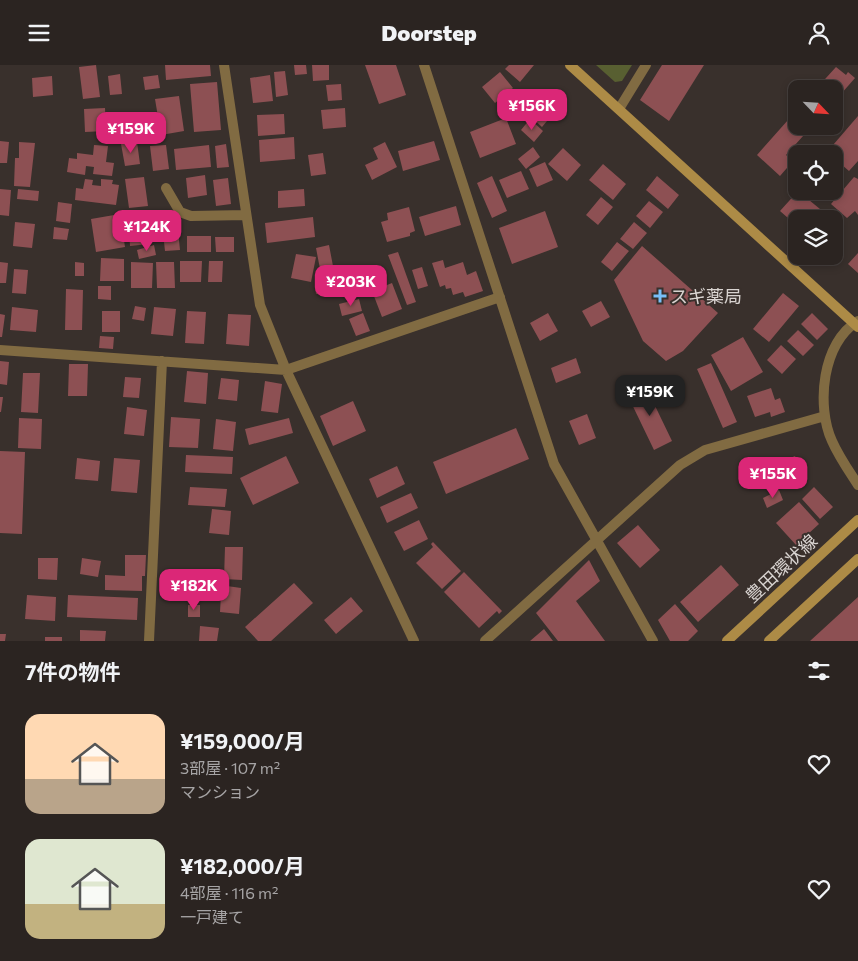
<!DOCTYPE html>
<html lang="ja">
<head>
<meta charset="utf-8">
<style>
	body { margin:0; font-family:Commissioner,"Noto Sans JP",sans-serif; background:#332c2a; color:#f1f3f6; height:100vh; display:flex; flex-direction:column; font-size:19px; white-space:nowrap }
	* { box-sizing:border-box; margin:0 }
	p { font-size:16px; color:#a6a4a5 }
	.icon { flex:none; width:28px; height:28px; fill:none; stroke:currentColor; stroke-width:2; stroke-linecap:round; stroke-linejoin:round }
	.map { position:relative; height:576px; overflow:hidden }
	.panel { display:flex; flex-direction:column; background:#2b2421; flex:1 }
	.panel>* { flex:none }
	.needle { width:32px; rotate:115deg }
	.fabs { position:absolute; left:788px; top:15px; display:grid; gap:10px }
	.fabs a { display:grid; place-items:center; width:55px; height:55px; border-radius:10px; background:#2b2421; box-shadow:0 2px 8px #0003,0 0 0 1px #47413f; font-size:25px }
	.price { position:absolute; translate:-50% -42px; padding:0 11px; border-radius:10px; background:#db2777; color:#fff; font-size:16px; line-height:32px; filter:drop-shadow(0 1px 2px #0008) }
	.price::after { content:''; position:absolute; left:50%; top:30px; width:15px; height:11px; margin-left:-8px; background:inherit; clip-path:polygon(0 0,100% 0,50% 100%) }
	.price.selected { background:#222; color:#fff }
	ul { padding:0; list-style:none }
	li { display:flex; align-items:center; gap:15px; height:125px; padding:0 25px }
	li span { display:grid; place-items:center; flex:none; width:140px; height:100px; border-radius:15px; color:#555 }
	li>.icon { margin-inline-start:auto }
	span .icon { width:60px; height:60px; fill:#fffc; stroke-width:1 }
	li b { font-size:21px }
	h2 { display:flex; justify-content:space-between; align-items:center; height:60px; padding:0 25px; font-size:21px }
	header { display:flex; justify-content:space-between; align-items:center; height:65px; padding:0 25px; background:#2b2421; font-size:22px; font-weight:800 }
	.map>svg:first-child { display:block }
	.green { fill:#585f31 }
	.building { fill:#8d5053 }
	.lines { fill:none; stroke-linecap:round; stroke-linejoin:round }
	.street { stroke:#816b42; stroke-width:10 }
	.secondary { stroke:#ad8b46; stroke-width:10 }
	.poi-dot { fill:#78bff8; stroke:#39302c; stroke-width:2 }
	.labels { text-anchor:middle; dominant-baseline:central; stroke-width:4; stroke-linejoin:round; paint-order:stroke }
	.poi-label { font-size:18px; fill:#d8d3d0; stroke:#39302c; text-anchor:start }
	.street-label { font-size:18px; fill:#d8d3d0; stroke:#39302c }
</style>
</head>
<body>
<header><svg class="icon" aria-label="menu" viewBox="0 0 24 24"><path d="M4 6h16M4 12h16M4 18h16"/></svg>Doorstep<svg class="icon" aria-label="person" viewBox="0 0 24 24"><circle cx="12" cy="8" r="4"/><path d="M4 21q1-7 8-7t8 7"/></svg></header>
<div class="map">
<svg width="858" height="576" viewBox="0 0 858 576">
	<rect width="100%" height="100%" fill="#39302c"/>
	<path class="green" d="M596,0H632L622,16L615,17Z"/>
	<path class="building" d="M96,0L100,32L83,34L79,2Z
		M165,0H210L211,11L166,15Z
		M294,0H306L307,9L295,10Z
		M312,0H329V15L313,16Z
		M365,0H396L406,30L379,39Z
		M509,0H534L520,17L505,4Z
		M662,0H704L669,56L640,35Z
		M836,2L846,10L848,7L855,13L834,37V24H816Z
		M285,6L288,30L276,32L274,7Z
		M500,7L513,23L495,38L482,22Z
		M120,9L122,29L110,30L108,11Z
		M158,10L160,23L145,25L143,12Z
		M270,10L273,36L253,38L250,13Z
		M52,11L53,30L33,32L32,13Z
		M217,17L221,65L194,67L190,19Z
		M341,19L342,35L328,36L326,20Z
		M553,29L564,40L556,48L545,38Z
		M179,31L184,66L161,70L155,34Z
		M541,40L552,50L542,62L531,52Z
		M105,43L106,66L85,67L84,44Z
		M345,43L346,62L323,64L321,45Z
		M796,46V61H812L786,90L793,96L780,111L757,90Z
		M284,49L285,69L258,71L257,50Z
		M858,51V96L849,106L834,93V89L827,87Z
		M506,53L516,79L480,93L470,67Z
		M530,54L543,66L534,77L521,65Z
		M294,72L295,94L260,97L259,75Z
		M0,76L9,77L7,98H0Z
		M434,76L440,95L403,106L398,86Z
		M19,77L35,78L30,122L14,121L15,93H19Z
		M137,77L140,99L125,101L121,79Z
		M385,77L397,102L372,115L365,100L378,94L373,83Z
		M226,79L229,102L217,103L215,81Z
		M94,80L108,81L106,97L114,98L112,111L93,109L94,102L86,101L85,110L67,107L69,93L77,94V88L93,90Z
		M166,80L169,104L153,106L150,81Z
		M209,80L211,102L176,105L174,84Z
		M533,82L540,92L526,104L518,94Z
		M563,83L581,100L567,116L548,99Z
		M323,88L326,109L311,111L308,90Z
		M545,97L553,115L537,122L529,104Z
		M603,99L626,119L613,135L589,115Z
		M521,106L529,124L507,133L499,115Z
		M205,110L207,130L188,133L186,113Z
		M492,111L507,146L492,153L477,118Z
		M657,111L679,130L668,144L646,125Z
		M144,112L148,141L129,143L125,114Z
		M854,112L858,114V150L855,146L847,153L831,139Z
		M228,113L231,139L216,141L213,115Z
		M85,114L93,115L92,120L101,121V114L113,115L112,119L119,120L116,140L75,135L76,123L83,124Z
		M0,124L11,125L9,151L0,150Z
		M18,124L39,126L38,136L17,134Z
		M304,124L305,141L278,143V126Z
		M798,126L820,144L811,154H796V160L780,146Z
		M601,132L613,142L598,160L586,150Z
		M649,136L663,147L650,163L636,151Z
		M58,137L72,139L70,158L56,156Z
		M456,141L461,160L425,171L419,152Z
		M409,142L415,166L410,168V171L387,177L381,157L388,155L387,148Z
		M545,146L558,182L512,199L499,163Z
		M146,148L149,179L130,181L128,150Z
		M120,149L125,182L96,187L91,154Z
		M313,152L315,172L267,178L265,158Z
		M15,157L35,159L32,183L13,181Z
		M634,157L647,168L633,184L620,174Z
		M54,162L69,164L67,175L53,174Z
		M178,166L180,185L165,186L163,168Z
		M187,171H211V187H187Z
		M215,172H234V187H216Z
		M617,177L629,186L612,206L601,197Z
		M154,180L156,190L139,194L137,185Z
		M329,180L333,201L320,204L316,183Z
		M642,181L718,248L683,286L666,296L643,276L614,215Z
		M398,187L416,237L407,240L388,190Z
		M858,188V208L848,199Z
		M296,189L316,192L311,217L291,213Z
		M101,193L124,194V216H100Z
		M443,195L445,203L463,197L467,210L476,206L483,226L465,232L463,227L453,230L451,223L446,224L445,220L440,222L432,198Z
		M180,196H202L201,217H180Z
		M209,196H223L222,217H208Z
		M0,197L8,198L6,218H0Z
		M75,197L84,198V211H75Z
		M131,197L153,198L152,223H131Z
		M156,197H174L175,223H157Z
		M422,202L428,221L418,224L412,205Z
		M14,204L28,205L26,229L12,228Z
		M339,204L343,219L327,224L323,209Z
		M392,218L402,244L382,252L372,226Z
		M322,219L324,227L316,229L315,221Z
		M98,221H111V235L98,234Z
		M66,224L83,225L82,265H65Z
		M783,228L799,241L769,277L753,264Z
		M359,234L362,246L342,251L339,239Z
		M601,236L610,252L591,262L582,246Z
		M135,241L146,243L144,256L132,254Z
		M12,242L38,245L36,267L10,265Z
		M154,242L176,244L173,271L151,269Z
		M102,246H120V267H102Z
		M187,246L206,247L204,279L185,278Z
		M363,248L370,266L356,271L349,254Z
		M548,248L558,266L540,276L530,258Z
		M812,248L828,264L817,275L801,259Z
		M0,249L5,250L2,272H0Z
		M228,249L251,250L249,281L226,279Z
		M798,265L814,280L803,291L787,276Z
		M100,271L114,272L113,284L99,283Z
		M743,272L763,307L731,326L711,290Z
		M781,280L796,294L782,309L767,295Z
		M576,293L581,308L556,318L551,303Z
		M0,296L9,297L7,320L0,319Z
		M711,298L737,357L723,363L697,304Z
		M69,299H88L87,331H68Z
		M187,306L208,308L206,339L184,337Z
		M23,308H40L38,348L21,347Z
		M125,312L141,313L139,333L123,332Z
		M221,313L239,315L237,336L218,334Z
		M265,316L282,319L278,348L261,346Z
		M645,320L672,376L654,385L627,329Z
		M771,323L775,335L780,333L785,347L771,352L770,347L755,352L747,331Z
		M0,332H3L1,347H0Z
		M353,336L366,366L333,381L320,351Z
		M127,342L147,345L144,371L124,369Z
		M587,349L596,373L579,380L569,356Z
		M171,352L200,354L198,383L169,382Z
		M19,353L42,354L41,384L18,383Z
		M289,353L293,368L249,380L245,364Z
		M216,354L236,357L233,386L213,384Z
		M516,363L529,394L446,429L433,397Z
		M0,386L25,387L22,469L0,468Z
		M186,390L233,392L232,409L185,407Z
		M286,391L299,418L253,440L240,413Z
		M795,391L804,413L787,420L778,398Z
		M77,393L100,396L98,416L75,414Z
		M114,393L140,395L137,428L111,426Z
		M768,395L772,406L754,413L750,402Z
		M397,401L405,419L377,433L369,414Z
		M190,422L227,424L225,442L188,440Z
		M814,422L833,442L820,454L802,434Z
		M779,425L783,435L767,443L763,433Z
		M411,428L418,443L387,458L380,442Z
		M799,437L819,459L796,480L776,458Z
		M212,444L231,446L229,470L209,468Z
		M419,455L428,474L404,486L394,467Z
		M638,460L660,485L640,503L617,478Z
		M433,477L461,506L442,524L416,498L433,482L431,479Z
		M225,482H243L242,515L224,514Z
		M125,490H146L145,511H142V526L105,525V510L125,511Z
		M38,493H58L57,515L38,514Z
		M82,493L101,496L98,512L80,509Z
		M589,495L600,516L576,536L605,576H558L536,548Z
		M721,500L739,520L698,557L680,537Z
		M464,507L502,546L499,549L497,546L479,563L444,527Z
		M294,518L313,538L271,576H258L245,562Z
		M227,521L241,523L239,549L220,547L221,529H226Z
		M27,530L56,532L55,556L25,554Z
		M68,530L138,533L137,555L67,552Z
		M351,532L363,546L336,569L324,555Z
		M858,532V576H810Z
		M675,539L698,566L688,576H670L658,555Z
		M188,540H200V552H188Z
		M200,561L219,563L217,576H199Z
		M544,564L553,576H530Z
		M80,565L106,566L105,576H80Z
		M0,569H6L5,576H0Z
		M45,572H62V576H45Z"/>
	<g class="lines">
		<path class="street" d="M224,0L260,240L286,305L414,576
			M424,0L554,399L653,576
			M619,44L646,0
			M166,123L180,147L191,151L246,150
			M858,256C822,277 816,341 832,376C839,392 849,406 858,420
			M0,285L286,305L500,232
			M149,576L162,296
			M485,576L680,400L705,385L825,351"/>
		<path class="secondary" d="M570,0L858,262
			M727,576L858,455
			M769,576L858,494"/>
	</g>
	<path class="poi-dot" d="M657.5 223.5h5v5h5v5h-5v5h-5v-5h-5v-5h5z"/>
	<g class="labels">
		<g class="poi-label">
			<text x="670" y="231">スギ薬局</text>
		</g>
		<g class="street-label">
			<text transform="translate(781 503) rotate(-43)">豊田環状線</text>
		</g>
	</g>
</svg>
<div class="fabs">
<a><svg class="needle" viewBox="-14 -14 28 28"><path d="M0-13l5 13h-10z" fill="#e53935"/><path d="M0 13l5-13h-10z" fill="#a6a4a5"/></svg></a>
<a><svg class="icon" aria-label="locate" viewBox="0 0 24 24"><circle cx="12" cy="12" r="6"/><path d="M12 2v4M12 18v4M2 12h4M18 12h4"/></svg></a>
<a><svg class="icon" aria-label="layers" viewBox="0 0 24 24"><path d="M12 4l9 5-9 5-9-5zM3 14l9 5 9-5"/></svg></a>
</div>
<b class="price" style="left:532px;top:66px">¥156K</b>
<b class="price" style="left:131px;top:89px">¥159K</b>
<b class="price" style="left:147px;top:187px">¥124K</b>
<b class="price" style="left:351px;top:242px">¥203K</b>
<b class="price selected" style="left:650px;top:352px">¥159K</b>
<b class="price" style="left:773px;top:434px">¥155K</b>
<b class="price" style="left:194px;top:546px">¥182K</b>
</div>
<section class="panel">
<h2>7件の物件<svg class="icon" aria-label="filters" viewBox="0 0 24 24"><path d="M4 7h16M4 17h16"/><circle cx="9" cy="7" r="2"/><circle cx="15" cy="17" r="2"/></svg></h2>
<ul>
<li><span style="background:linear-gradient(#ffd9b3 65%,#b9a48a 0)"><svg class="icon" aria-label="home" viewBox="0 0 24 24"><path d="M3 11l9-7 9 7M6 9v11h12V9"/></svg></span><div><b>¥159,000/月</b><p>3部屋 · 107 m²</p><p>マンション</p></div><svg class="icon" aria-label="heart" viewBox="0 0 24 24"><path d="M12 20l-8-8c-3-5 5-10 8-4 3-6 11-1 8 4z"/></svg></li>
<li><span style="background:linear-gradient(#dfe7d0 65%,#c2b280 0)"><svg class="icon" aria-label="home" viewBox="0 0 24 24"><path d="M3 11l9-7 9 7M6 9v11h12V9"/></svg></span><div><b>¥182,000/月</b><p>4部屋 · 116 m²</p><p>一戸建て</p></div><svg class="icon" aria-label="heart" viewBox="0 0 24 24"><path d="M12 20l-8-8c-3-5 5-10 8-4 3-6 11-1 8 4z"/></svg></li>
</ul>
</section>
</body>
</html>
